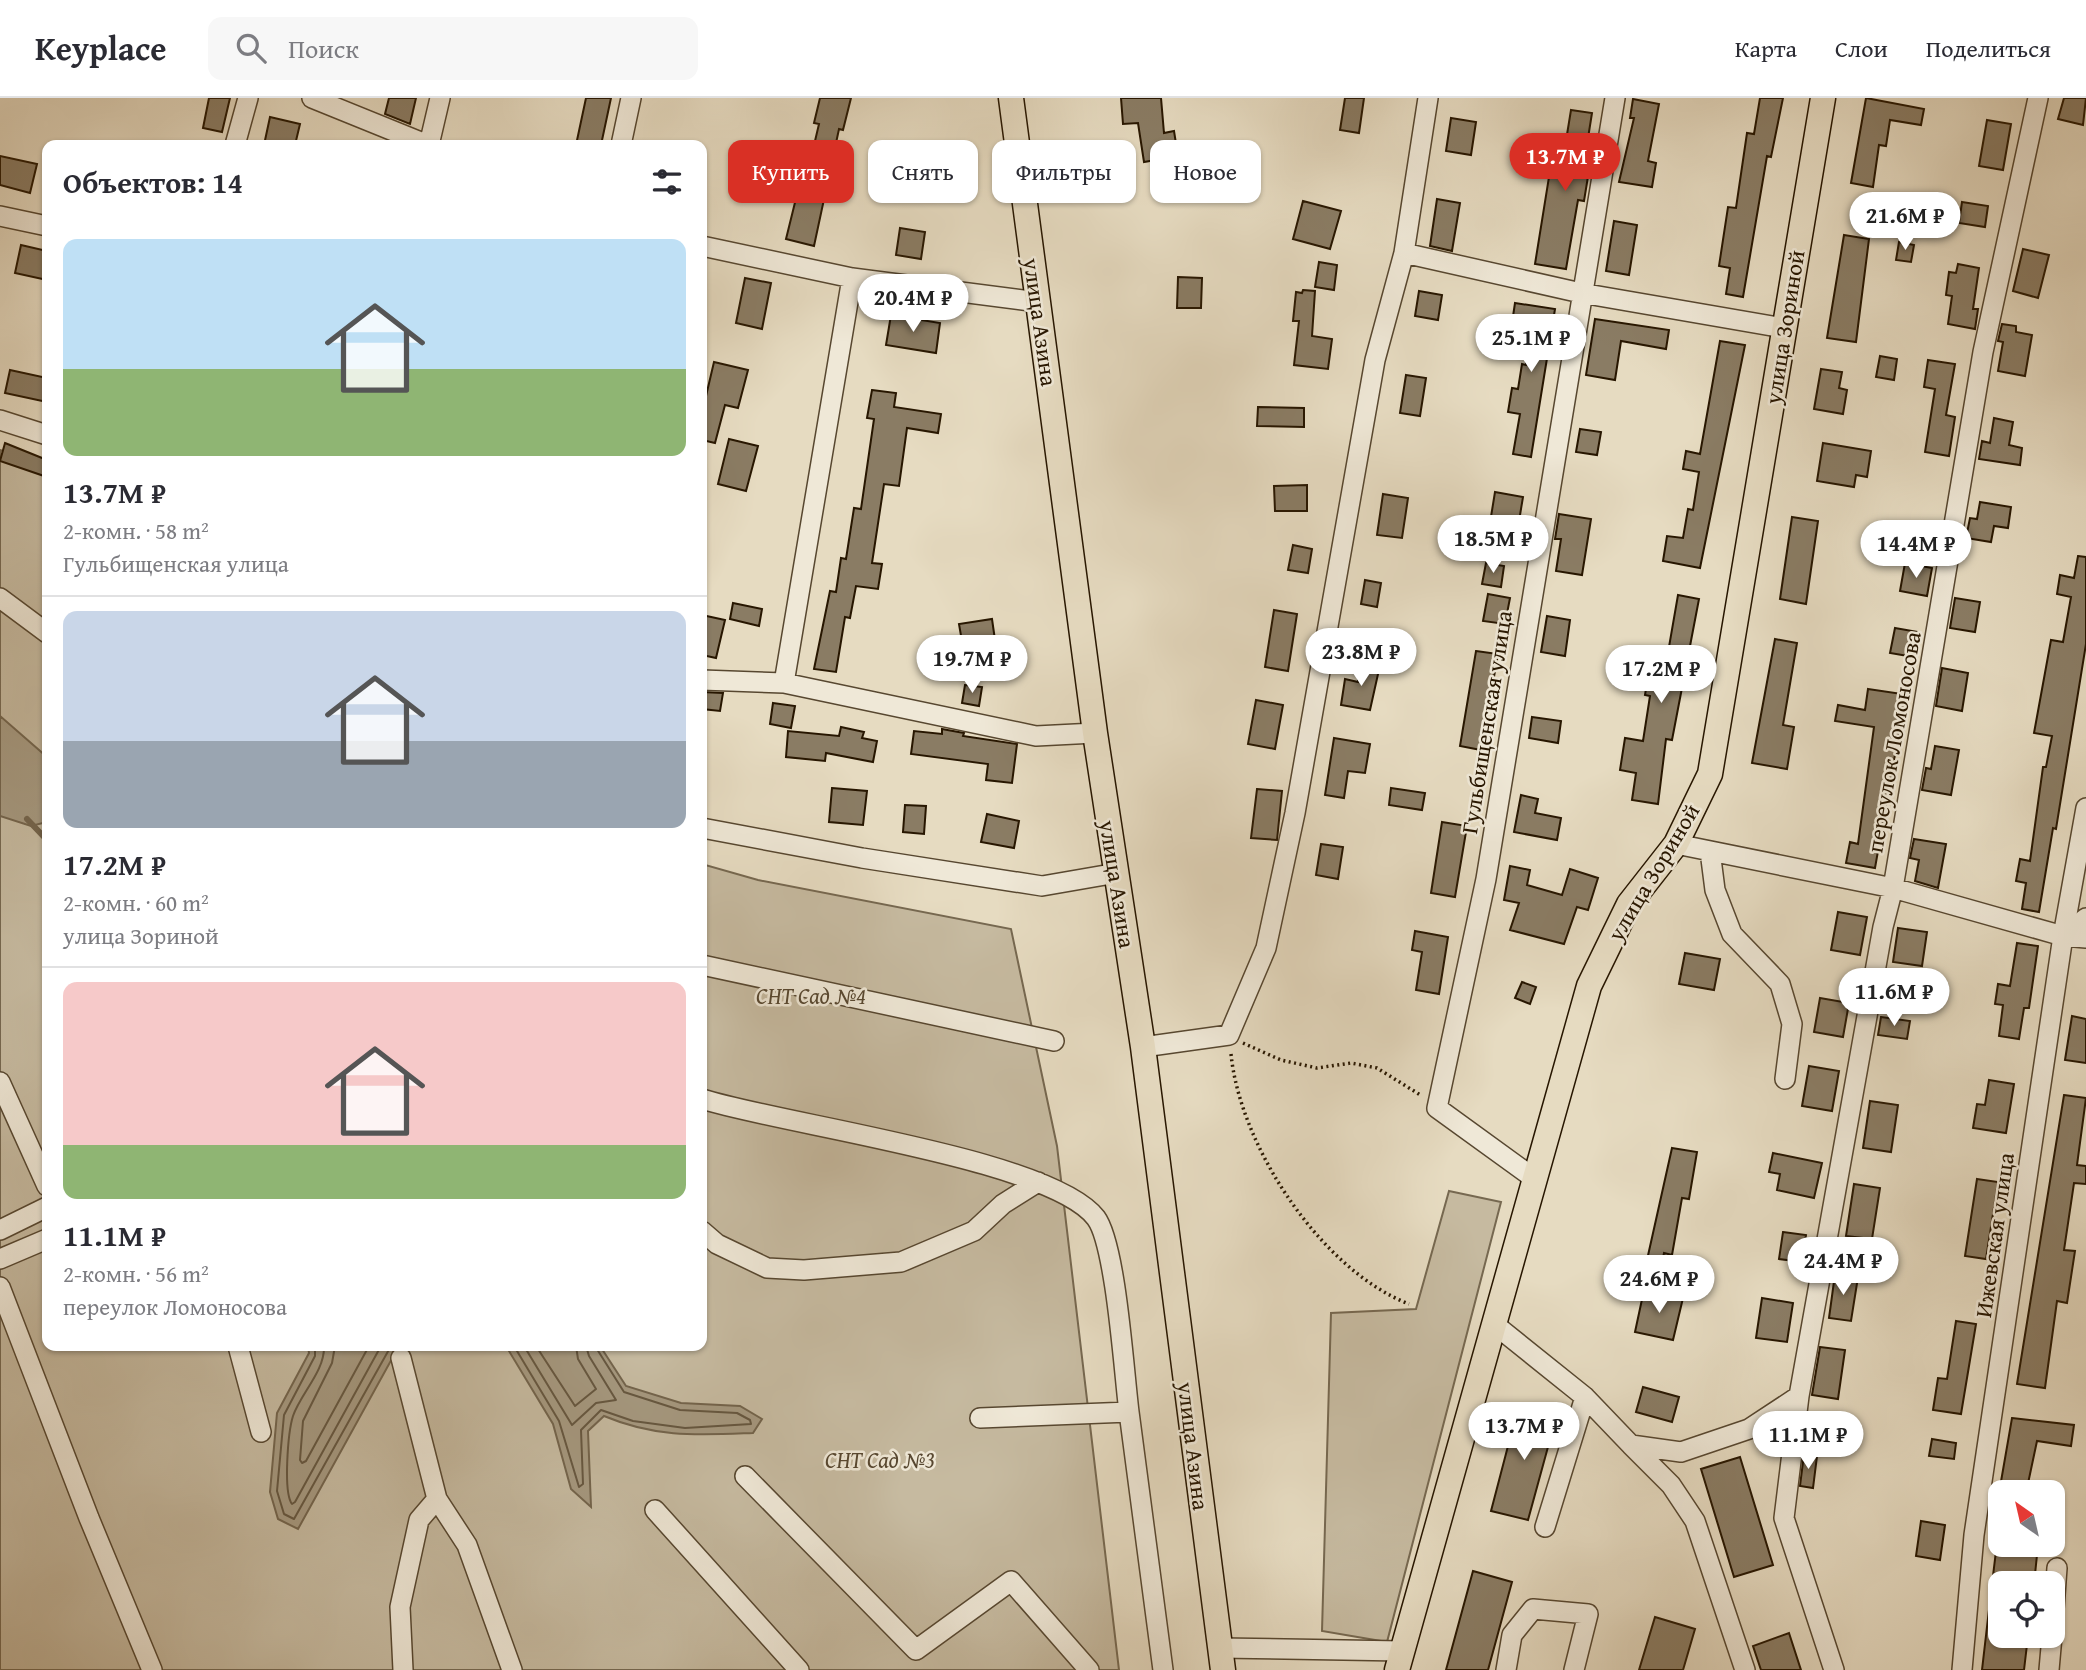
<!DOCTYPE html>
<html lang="ru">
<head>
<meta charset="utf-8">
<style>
	body { margin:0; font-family:"Gentium Book Plus",serif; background:#f7f7f7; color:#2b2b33; height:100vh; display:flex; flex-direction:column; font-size:26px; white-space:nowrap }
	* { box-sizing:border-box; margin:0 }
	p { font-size:23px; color:#7c7c81 }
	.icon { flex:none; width:38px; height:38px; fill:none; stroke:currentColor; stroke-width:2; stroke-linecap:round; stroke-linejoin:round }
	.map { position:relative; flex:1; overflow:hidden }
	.panel { position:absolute; left:42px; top:42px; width:665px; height:1211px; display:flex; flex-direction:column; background:#fff; border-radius:14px; box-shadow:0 2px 5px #0004 }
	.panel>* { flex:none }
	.top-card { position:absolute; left:728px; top:42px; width:665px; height:63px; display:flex; gap:14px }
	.needle { width:46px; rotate:326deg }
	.fabs { position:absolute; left:1988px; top:1382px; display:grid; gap:14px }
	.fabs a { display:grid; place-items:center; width:77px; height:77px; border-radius:14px; background:#fff; box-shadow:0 2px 5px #0004; font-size:35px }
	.price { position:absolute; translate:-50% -60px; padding:0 16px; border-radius:24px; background:#fff; color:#222; font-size:23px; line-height:46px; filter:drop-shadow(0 2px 4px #0008) }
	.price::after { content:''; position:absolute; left:50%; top:42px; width:21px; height:16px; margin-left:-10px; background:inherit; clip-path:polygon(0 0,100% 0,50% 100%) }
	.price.selected { background:#d93025; color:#fff }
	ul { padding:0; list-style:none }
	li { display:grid; align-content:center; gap:14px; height:371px; padding:0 21px }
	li+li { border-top:2px solid #e1e1e2 }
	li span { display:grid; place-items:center; height:217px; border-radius:14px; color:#555 }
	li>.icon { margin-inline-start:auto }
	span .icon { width:126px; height:126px; fill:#fffc; stroke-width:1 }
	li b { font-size:30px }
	h2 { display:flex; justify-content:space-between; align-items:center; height:84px; padding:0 21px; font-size:30px }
	.tag { padding:0 24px; border-radius:14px; background:#fff; box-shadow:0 2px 5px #0004; font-size:24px; line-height:63px }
	.tag.selected { background:#d93025; color:#fff }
	header { display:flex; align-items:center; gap:42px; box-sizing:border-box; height:98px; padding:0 35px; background:#fff; border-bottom:2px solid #e1e1e2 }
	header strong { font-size:33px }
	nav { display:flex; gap:38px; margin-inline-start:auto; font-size:24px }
	.search { width:490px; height:63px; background:#f7f7f7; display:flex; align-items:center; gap:18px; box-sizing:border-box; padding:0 24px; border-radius:14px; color:#7c7c81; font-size:26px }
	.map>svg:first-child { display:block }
	.green { fill:#c6baa0; stroke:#766850; stroke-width:2 }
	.water { fill:#a5987f; stroke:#73644c; stroke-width:2 }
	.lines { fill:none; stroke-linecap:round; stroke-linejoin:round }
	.shore { stroke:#665740; stroke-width:2 }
	.stream { stroke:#73644c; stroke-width:6 }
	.building { fill:#8a7c64; stroke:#271600; stroke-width:2 }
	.minor-casing { stroke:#574730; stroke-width:22 }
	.major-casing { stroke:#271600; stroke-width:27 }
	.path { stroke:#271600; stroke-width:3.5; stroke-dasharray:2 3.5; stroke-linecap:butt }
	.minor { stroke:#efe8d7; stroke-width:19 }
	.major { stroke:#e6dbc1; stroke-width:24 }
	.labels { text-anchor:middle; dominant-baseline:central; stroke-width:5; stroke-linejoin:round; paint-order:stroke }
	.street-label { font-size:23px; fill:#271600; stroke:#efe8d7 }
	.park-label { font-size:23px; font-style:italic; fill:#574730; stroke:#efe8d7 }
</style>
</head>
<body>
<header>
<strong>Keyplace</strong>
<div class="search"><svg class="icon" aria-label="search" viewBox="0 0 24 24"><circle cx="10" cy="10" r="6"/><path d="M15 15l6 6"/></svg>Поиск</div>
<nav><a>Карта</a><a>Слои</a><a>Поделиться</a></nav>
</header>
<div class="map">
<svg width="2086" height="1572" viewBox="0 0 2086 1572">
	<rect width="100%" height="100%" fill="#e6dbc1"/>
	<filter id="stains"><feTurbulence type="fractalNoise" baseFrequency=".00286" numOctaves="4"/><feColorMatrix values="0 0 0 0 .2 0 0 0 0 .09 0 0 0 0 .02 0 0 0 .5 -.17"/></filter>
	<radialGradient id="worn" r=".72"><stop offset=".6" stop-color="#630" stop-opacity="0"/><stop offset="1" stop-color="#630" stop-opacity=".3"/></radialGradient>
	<path class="green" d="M0,352L47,369V1248H702V766L758,782L1011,831L1057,1048L1119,1572H0Z
		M1449,1093L1501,1104L1387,1544L1322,1533L1331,1215L1416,1211Z"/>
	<path class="water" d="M0,618L47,659V724L31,728L0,718Z
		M308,1248H399L298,1431L278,1421L270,1394L277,1315L309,1255Z
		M506,1248H600L626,1288L681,1305L740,1308L762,1321L753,1335C698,1337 656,1340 604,1318L588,1333L591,1409L571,1391L553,1326Z"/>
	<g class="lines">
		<path class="shore" d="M315,1248V1258L284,1317L277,1393L284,1416L294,1421L391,1248
			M324,1248C325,1273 301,1295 293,1318C288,1334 283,1394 292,1406L295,1404L381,1248
			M335,1248L332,1265L303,1323L300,1362L302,1365L306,1363L369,1248
			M514,1248L559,1323L579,1389L583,1386L581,1332L601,1312L633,1323L685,1330L751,1326L750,1322L737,1315L680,1312L624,1294L595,1248
			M524,1248L572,1327L596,1305L616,1302L589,1258L586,1248
			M536,1248L575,1308L596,1291L578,1261L576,1248"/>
		<path class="stream" d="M27,721L47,742"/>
	</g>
	<path class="building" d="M209,0H230L222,34L203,30Z
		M389,0H416L410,26L385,16Z
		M586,0H611L601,47H576Z
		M820,0H851L843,32L839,31L814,148L786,141L802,76L795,75L800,57L811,60L819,26L814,25Z
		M1121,0H1161L1164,35L1174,33L1178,58L1144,64L1138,25L1123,26Z
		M1345,0H1364L1359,35L1340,32Z
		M1760,0H1783L1771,59L1767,58L1743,199L1726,196L1730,170L1719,168L1728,109L1736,110L1747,35L1754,36Z
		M1866,0L1924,11L1921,27L1890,22L1886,48L1879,47L1873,89L1851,85Z
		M2064,0H2086L2083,27L2058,21Z
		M1633,1L1659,6L1648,63L1656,65L1652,89L1619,84L1634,20H1630Z
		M1571,12L1592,15L1585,59L1591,60L1584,103L1578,102L1566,171L1535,166L1553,54L1564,55Z
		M270,19L300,26L295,47H264Z
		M1451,20L1476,24L1471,57L1446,53Z
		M1987,22L2011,26L2003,72L1979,68Z
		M0,58L37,66L30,95L0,87Z
		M1437,101L1460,105L1452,153L1430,148Z
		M1303,103L1341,113L1330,151L1293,141Z
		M1962,104L1988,108L1985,129L1959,125Z
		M1614,123L1637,127L1629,177L1606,173Z
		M900,130L925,134L921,161L896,157Z
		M1844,137L1869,141L1856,244L1827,240Z
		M1899,144L1914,147L1911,164L1896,162Z
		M21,147L47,153V182L15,175Z
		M2023,151L2049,157L2038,200L2013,193Z
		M1319,164L1337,167L1334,192L1315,189Z
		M1958,166L1979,170L1973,211H1978L1975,231L1948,226L1952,198L1946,197L1949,174L1956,175Z
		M1178,179L1202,180L1201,210H1177Z
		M745,180L771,185L762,231L736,225Z
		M1303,192L1315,193L1312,238L1332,241L1328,271L1294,267L1299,223H1293L1296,194L1302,195Z
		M1419,193L1442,197L1438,222L1415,218Z
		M1515,205L1555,211L1531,359L1513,356L1520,316L1508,314L1512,290L1518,291L1522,266L1526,267L1532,229L1512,225Z
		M891,217L940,225L936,255L886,247Z
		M1595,221L1669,232L1666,251L1621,243L1615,282L1586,277Z
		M2002,226L2016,228V234L2032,237L2025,278L1998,273L2003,244L1998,243Z
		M1720,243L1745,247L1700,470L1663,463L1667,438L1683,440L1688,411L1693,412L1699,374L1683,371L1686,353L1700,356Z
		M1880,258L1897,261L1894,282L1876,279Z
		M1928,262L1955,266L1946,317L1955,319L1949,358L1925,354L1935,291L1924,289Z
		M714,264L748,272L738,310L725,307L715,345L702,342V315Z
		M1821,271L1842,274L1839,290L1847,292L1843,316L1814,311Z
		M10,272L47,280V304L5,295Z
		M1406,277L1426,280L1420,318L1400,315Z
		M872,292L896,295L894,309L941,316L938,335L907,330L899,388L884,386L872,465L882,466L878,491L856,488L850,520L845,519L836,574L814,571L830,493L836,494L841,460L846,461L854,410L861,411L874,321L867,320Z
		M1258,309L1304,310V329L1257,328Z
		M1994,320L2013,324L2009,347L2022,350L2020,367L1979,361L1982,343L1990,345Z
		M1580,331L1601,334L1597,357L1576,354Z
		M729,341L758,348L746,393L718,386Z
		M5,345L47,362V379L0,363Z
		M1823,345L1871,353L1867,379L1856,377L1854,389L1817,383Z
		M1307,387V413H1275L1274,388Z
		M1495,394L1523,399L1517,435L1489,431Z
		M1383,396L1408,400L1402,440L1377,437Z
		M1980,404L2011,409L2008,430L1994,428L1991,444L1966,440L1970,420L1977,421Z
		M1559,416L1591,421L1582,477L1556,473L1561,441H1555Z
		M1792,419L1818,423L1806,506L1780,501Z
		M1293,447L1312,451L1308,475L1288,472Z
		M2078,458L2086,459V546L2056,731L2053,730L2039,814L2022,811L2026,785L2016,783L2020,761L2030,763L2043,669H2046L2052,638L2034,635L2051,542L2063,544L2071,499L2057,496L2060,477L2074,480Z
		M1486,465L1504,468L1501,489L1482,486Z
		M1905,465L1932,470L1927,498L1900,493Z
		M1365,482L1381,485L1377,509L1361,506Z
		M1488,496L1510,500L1505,526L1483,523Z
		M1678,497L1699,501L1672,642L1666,641L1658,706L1632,702L1636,675L1620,672L1625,640L1643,643L1650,598L1645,597L1650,567L1646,566L1648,550L1660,552L1661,548L1669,549Z
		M1955,500L1980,504L1975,534L1950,530Z
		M733,505L762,511L759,528L730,521Z
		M1274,512L1297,516L1288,573L1265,569Z
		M702,517L725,522L716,560L702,557Z
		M1547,518L1570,522L1565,558L1541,554Z
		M992,521L997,556L965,561L959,526Z
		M1895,530L1918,534L1914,559L1890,555Z
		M1775,541L1797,545L1783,627L1794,629L1787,671L1752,665Z
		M1476,553L1498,556L1481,652L1460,648Z
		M1361,564L1380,567L1370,612L1341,607L1345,581L1358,584Z
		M1942,570L1968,575L1962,613L1936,608Z
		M965,587L982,589L979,608L962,605Z
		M1868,591L1909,597L1903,634H1899L1875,770L1846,765L1850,744L1858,746L1874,629L1835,623L1838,607L1865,612Z
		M702,594L723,595L720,613L702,611Z
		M1256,602L1283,607L1275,651L1248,646Z
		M773,605L795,608L791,630L770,626Z
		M1532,619L1561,623L1558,645L1529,640Z
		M841,629L864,634L862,640L877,643L873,664L826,655L825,663L786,659L788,633L839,638Z
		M942,631L964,635L963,638L1017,646L1012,685L986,682L988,666L911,656L914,633L942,636Z
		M1334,640L1370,646L1365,675L1348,673L1344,700L1325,697Z
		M1935,648L1959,652L1951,697L1922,692L1926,670L1931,671Z
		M832,690L867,693L863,727L829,724Z
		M1391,690L1425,695L1422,712L1389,707Z
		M1257,691L1282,693L1277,742L1251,740Z
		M1521,697L1538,701L1535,715L1561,720L1557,742L1514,734Z
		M905,707L926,708L924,736L903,734Z
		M987,716L1019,723L1014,750L981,744Z
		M1442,724L1467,728L1455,799L1431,795Z
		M1914,741L1946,746L1938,790L1915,783L1919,762L1910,760Z
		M1321,746L1343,749L1338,781L1316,777Z
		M1510,768L1530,772L1527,787L1562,797L1570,771L1598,780L1588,812L1577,809L1564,846L1510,832L1519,805L1504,802Z
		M1838,814L1867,819L1860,857L1831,852Z
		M1898,830L1927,834L1922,868L1893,864Z
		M1415,833L1448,839L1439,896L1416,892L1422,854L1412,852Z
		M2017,845L2038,848L2029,910H2024L2019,941L1999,938L2003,907L1995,906L1998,886L2010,888Z
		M1685,855L1720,861L1714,892L1679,886Z
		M1522,884L1536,889L1530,906L1515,900Z
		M1820,900L1849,905L1843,939L1814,934Z
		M2072,918L2086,921V965L2065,962Z
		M1881,919L1910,923L1907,941L1878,937Z
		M1809,968L1839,973L1832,1013L1802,1008Z
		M1989,982L2014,986L2006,1035L1973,1030L1977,1006L1985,1007Z
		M2064,997L2086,1000L2077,1067L2086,1068V1086L2074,1085L2064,1152L2075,1153L2067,1205L2057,1203L2045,1290L2017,1286Z
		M1870,1003L1898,1007L1891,1054L1863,1050Z
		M1672,1050L1697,1054L1689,1101L1682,1100L1672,1157L1664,1155L1662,1165L1647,1162Z
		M1773,1055L1822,1065L1814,1100L1777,1092L1780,1076L1769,1074Z
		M1977,1081L1998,1084L1986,1161L1965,1158Z
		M1854,1086L1880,1090L1872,1141L1846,1138Z
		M1783,1134L1806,1137L1802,1164L1779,1161Z
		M1835,1176L1858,1179L1851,1223L1829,1220Z
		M1644,1192L1683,1200L1673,1242L1635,1234Z
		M1762,1200L1793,1205L1787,1244L1756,1240Z
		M1956,1223L1976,1226L1961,1316L1933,1312L1938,1280L1947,1281Z
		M1820,1249L1845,1252L1838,1301L1812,1297Z
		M1643,1289L1679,1299L1672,1324L1636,1314Z
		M1519,1306L1557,1316L1528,1422L1491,1413Z
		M2012,1320L2074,1327L2071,1348L2037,1343L2026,1395H1999Z
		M1932,1341L1956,1345L1954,1361L1929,1358Z
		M1804,1356L1817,1358L1813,1390L1800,1388Z
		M1740,1359L1773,1467L1734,1479L1701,1371Z
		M1921,1423L1945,1427L1940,1462L1916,1458Z
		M1996,1453L2037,1457L2034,1486H1992Z
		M1473,1473L1512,1484L1488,1572H1446Z
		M1990,1503L2000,1504V1538H2028L2024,1572H1982Z
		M1655,1519L1695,1531L1683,1572H1639Z
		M1789,1535L1801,1572H1761L1753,1548Z"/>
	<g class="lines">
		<g class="minor-casing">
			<path id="minor" d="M312,0L428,47
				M235,47L248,0
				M429,47L440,0
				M621,47L631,0
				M0,118L47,128
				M702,148L852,180L1038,204
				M1404,155L1581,195L1784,230
				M0,322L47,337
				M0,500L47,535
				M702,582L784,585L1036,638L1095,635
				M784,585L852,180
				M702,730L862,760L1042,788L1117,775
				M1676,746L1893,790L2063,838L2086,840
				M1710,753L1715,792L1732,836L1780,886L1792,926L1785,981
				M2063,838L2086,820
				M702,867L1054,943
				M1143,949L1229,937L1266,850L1295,715L1375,262L1404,155L1428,0
				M0,984L47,1088
				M702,1001C784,1027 1051,1061 1096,1120C1116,1147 1124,1275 1129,1314
				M1535,1081L1437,1010L1486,781L1615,0
				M0,1132L47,1109
				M702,1133L717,1146L767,1170L804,1172L901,1164L974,1133L1003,1106L1038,1084
				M0,1161L47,1141
				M0,1189L89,1420L152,1572
				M1494,1226L1585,1299L1631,1347L1681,1354L1749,1331L1799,1298
				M238,1248L261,1334
				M401,1260L437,1401L419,1422L400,1509L403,1572
				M980,1320L1129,1314L1163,1572
				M1631,1347L1671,1387L1695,1423L1745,1572
				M745,1378L916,1552L1011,1483L1089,1572
				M437,1401L467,1447L512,1572
				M655,1412L799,1572
				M1545,1429L1585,1299
				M2053,1524L2057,1470
				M1220,1550L1402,1553
				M1506,1572L1512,1537L1533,1511L1588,1516L1574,1572
				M1834,1572L1784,1420L1799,1298L1883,829L1893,790L1983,254L2038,0
				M1962,1572L1974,1437L2063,838L2086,710
				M2049,1572L2052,1538"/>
		</g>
		<g class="major-casing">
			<path id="major" d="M1011,0L1095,635L1143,949L1223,1572
				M1397,1572L1589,888L1629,806L1676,746L1710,676L1823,0"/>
		</g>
		<path class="path" d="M1243,945L1281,962L1317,970L1351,965L1377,970L1422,998
			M1231,956C1240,1048 1321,1172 1409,1206"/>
		<use href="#minor" class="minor"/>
		<use href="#major" class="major"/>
	</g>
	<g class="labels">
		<g class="street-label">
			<text transform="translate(1041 224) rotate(82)">улица Азина</text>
			<text transform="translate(1784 229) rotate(-81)">улица Зориной</text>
			<text transform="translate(1486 624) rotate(-81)">Гульбищенская улица</text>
			<text transform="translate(1893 644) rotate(-80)">переулок Ломоносова</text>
			<text transform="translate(1653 774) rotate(-59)">улица Зориной</text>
			<text transform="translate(1118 786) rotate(81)">улица Азина</text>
			<text transform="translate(1994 1137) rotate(-82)">Ижевская улица</text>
			<text transform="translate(1194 1348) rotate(83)">улица Азина</text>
		</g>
		<g class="park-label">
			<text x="811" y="897">СНТ Сад №4</text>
			<text x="880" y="1361">СНТ Сад №3</text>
		</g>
	</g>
	<rect width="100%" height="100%" filter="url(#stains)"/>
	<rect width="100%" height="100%" fill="url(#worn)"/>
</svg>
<div class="fabs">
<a><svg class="needle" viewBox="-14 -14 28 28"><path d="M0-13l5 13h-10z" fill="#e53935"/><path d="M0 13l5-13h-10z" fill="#7c7c81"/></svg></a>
<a><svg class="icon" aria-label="locate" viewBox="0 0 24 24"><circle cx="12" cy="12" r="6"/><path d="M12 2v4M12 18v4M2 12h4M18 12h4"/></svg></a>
</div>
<b class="price selected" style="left:1565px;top:95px">13.7M ₽</b>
<b class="price" style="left:1905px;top:154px">21.6M ₽</b>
<b class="price" style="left:913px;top:236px">20.4M ₽</b>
<b class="price" style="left:1531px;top:276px">25.1M ₽</b>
<b class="price" style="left:1493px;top:477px">18.5M ₽</b>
<b class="price" style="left:1916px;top:482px">14.4M ₽</b>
<b class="price" style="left:1361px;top:590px">23.8M ₽</b>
<b class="price" style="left:972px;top:597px">19.7M ₽</b>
<b class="price" style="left:1661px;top:607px">17.2M ₽</b>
<b class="price" style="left:1894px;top:930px">11.6M ₽</b>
<b class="price" style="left:1843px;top:1199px">24.4M ₽</b>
<b class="price" style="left:1659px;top:1217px">24.6M ₽</b>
<b class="price" style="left:1524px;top:1364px">13.7M ₽</b>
<b class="price" style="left:1808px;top:1373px">11.1M ₽</b>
<div class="top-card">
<a class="tag selected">Купить</a>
<a class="tag">Снять</a>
<a class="tag">Фильтры</a>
<a class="tag">Новое</a>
</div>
<section class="panel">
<h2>Объектов: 14<svg class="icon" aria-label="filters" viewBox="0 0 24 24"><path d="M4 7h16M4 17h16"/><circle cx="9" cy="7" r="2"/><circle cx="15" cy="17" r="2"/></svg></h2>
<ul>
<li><span style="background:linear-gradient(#bfe0f5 60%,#8fb573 0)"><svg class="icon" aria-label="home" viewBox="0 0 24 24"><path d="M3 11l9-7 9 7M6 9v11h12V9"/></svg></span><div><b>13.7M ₽</b><p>2-комн. · 58 m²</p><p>Гульбищенская улица</p></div></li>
<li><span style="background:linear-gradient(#c9d6e8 60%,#9aa5b1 0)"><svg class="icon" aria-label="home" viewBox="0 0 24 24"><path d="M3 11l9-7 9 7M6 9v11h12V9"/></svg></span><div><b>17.2M ₽</b><p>2-комн. · 60 m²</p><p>улица Зориной</p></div></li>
<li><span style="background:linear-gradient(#f6c9c9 75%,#8fb573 0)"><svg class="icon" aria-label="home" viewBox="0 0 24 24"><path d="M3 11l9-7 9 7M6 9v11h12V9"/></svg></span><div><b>11.1M ₽</b><p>2-комн. · 56 m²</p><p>переулок Ломоносова</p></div></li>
</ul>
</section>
</div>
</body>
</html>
